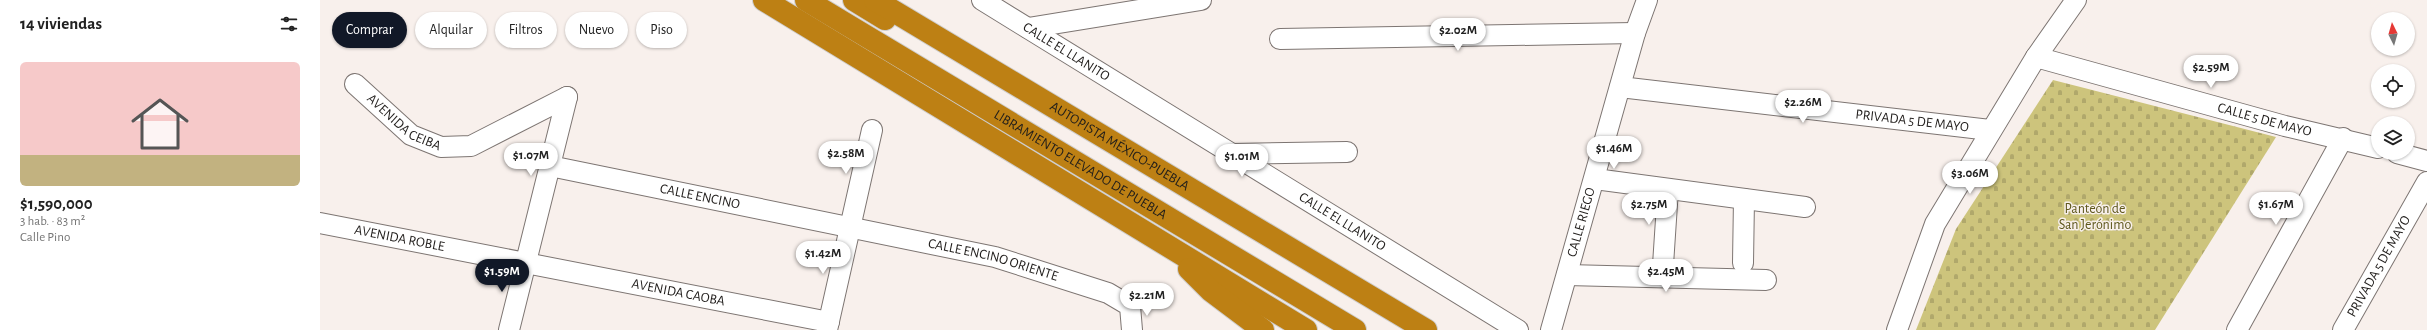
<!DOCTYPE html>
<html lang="es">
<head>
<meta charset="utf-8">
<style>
	body { margin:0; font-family:"Alegreya Sans",sans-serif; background:#f2f2f2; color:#222; height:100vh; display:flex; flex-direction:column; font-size:15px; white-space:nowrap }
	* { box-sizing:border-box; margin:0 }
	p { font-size:13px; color:#767676 }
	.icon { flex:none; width:22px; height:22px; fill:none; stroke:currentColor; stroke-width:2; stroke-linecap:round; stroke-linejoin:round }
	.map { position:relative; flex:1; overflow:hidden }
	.drawer { display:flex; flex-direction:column; background:#fff; width:320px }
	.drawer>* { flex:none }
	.top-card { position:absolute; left:12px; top:12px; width:380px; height:36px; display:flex; gap:8px }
	.needle { width:26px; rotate:355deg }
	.fabs { position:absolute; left:2051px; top:12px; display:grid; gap:8px }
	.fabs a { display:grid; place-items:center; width:44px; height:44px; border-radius:50%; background:#fff; box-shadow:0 1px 3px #0004; font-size:20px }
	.price { position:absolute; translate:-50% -34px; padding:0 9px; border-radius:14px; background:#fff; color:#222; font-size:13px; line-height:26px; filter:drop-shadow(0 1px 2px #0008) }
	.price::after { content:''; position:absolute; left:50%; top:24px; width:12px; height:9px; margin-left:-6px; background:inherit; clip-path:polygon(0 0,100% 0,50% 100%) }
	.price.current { background:#111827; color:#fff }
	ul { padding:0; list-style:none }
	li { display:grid; align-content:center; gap:8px; height:212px; padding:0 20px }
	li+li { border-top:1px solid #e0e0e0 }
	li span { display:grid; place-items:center; height:124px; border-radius:6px; color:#555 }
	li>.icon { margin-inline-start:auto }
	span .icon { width:72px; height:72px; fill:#fffc; stroke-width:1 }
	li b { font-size:17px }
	h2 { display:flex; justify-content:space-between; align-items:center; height:48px; padding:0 20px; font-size:17px }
	.pill { padding:0 14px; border-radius:18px; background:#fff; box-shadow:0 1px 3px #0004; font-size:14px; line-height:36px }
	.pill.current { background:#111827; color:#fff }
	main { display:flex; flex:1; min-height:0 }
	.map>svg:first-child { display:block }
	.cemetery { fill:url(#cemetery-stones) }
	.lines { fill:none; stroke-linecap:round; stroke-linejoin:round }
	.minor-casing { stroke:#7d7572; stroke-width:22 }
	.highway-casing { stroke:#cecdcd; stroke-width:24 }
	.minor { stroke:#fff; stroke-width:20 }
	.highway { stroke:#bd8014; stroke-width:22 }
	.labels { text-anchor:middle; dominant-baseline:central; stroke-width:3; stroke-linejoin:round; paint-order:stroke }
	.street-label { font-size:14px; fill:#201d1b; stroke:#f8f0ec }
	.park-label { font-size:14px; fill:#5f581d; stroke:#f8f0ec }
</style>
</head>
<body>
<main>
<section class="drawer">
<h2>14 viviendas<svg class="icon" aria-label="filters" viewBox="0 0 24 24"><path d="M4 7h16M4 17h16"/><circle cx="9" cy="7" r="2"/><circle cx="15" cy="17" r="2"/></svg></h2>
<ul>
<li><span style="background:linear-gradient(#f6c9c9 75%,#c2b280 0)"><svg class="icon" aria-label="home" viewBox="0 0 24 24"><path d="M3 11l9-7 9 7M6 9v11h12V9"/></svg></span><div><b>$1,590,000</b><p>3 hab. · 83 m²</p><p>Calle Pino</p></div></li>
</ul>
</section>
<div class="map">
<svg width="2107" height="330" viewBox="0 0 2107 330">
	<defs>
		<pattern id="cemetery-stones" width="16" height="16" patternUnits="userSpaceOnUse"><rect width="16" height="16" fill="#cdc47c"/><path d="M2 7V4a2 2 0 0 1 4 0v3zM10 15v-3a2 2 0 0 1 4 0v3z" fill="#b0a86b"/></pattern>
	</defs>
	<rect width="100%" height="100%" fill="#f8f0ec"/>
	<path class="cemetery" d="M1733,80L1956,137L1835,330H1596L1636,229Z"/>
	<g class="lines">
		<g class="minor-casing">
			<g id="minor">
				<path id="s1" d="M662,0L1198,330"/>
				<path d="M708,28L881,0"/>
				<path d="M960,39L1315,33"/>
				<path id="s2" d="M1716,57L1965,126L2058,148"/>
				<path id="s3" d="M35,84L91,135L121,147L151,146L247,97"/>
				<path id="s4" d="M1300,87L1670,130"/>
				<path d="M2077,153L2107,161"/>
				<path d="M912,154L1027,152"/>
				<path id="s5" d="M230,166L675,257L788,293L810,306L812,330"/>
				<path d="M1275,179L1485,207"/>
				<path id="s6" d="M0,223L509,322"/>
				<path d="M1423,263L1424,199"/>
				<path d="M1343,265L1348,189"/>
				<path d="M1247,275L1446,280"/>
				<path d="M189,330L247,97"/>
				<path d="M507,330L552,130"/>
				<path id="s7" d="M1231,330L1315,33L1327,0"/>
				<path d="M1577,330L1615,224L1716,57L1756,0"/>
				<path d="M1917,330L2023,138"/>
				<path id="s8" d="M2023,330L2107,182"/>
			</g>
		</g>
		<g class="highway-casing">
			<g id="highway">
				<path d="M444,0L986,330"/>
				<path id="s9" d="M486,0L1035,330"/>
				<path d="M534,0L565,19"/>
				<path id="s10" d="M555,0L1106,330"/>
				<path d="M869,269L891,291L943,330"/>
			</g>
		</g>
		<use href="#minor" class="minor"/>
		<use href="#highway" class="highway"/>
	</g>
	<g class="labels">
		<g class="street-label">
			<text stroke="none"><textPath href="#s1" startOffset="99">CALLE EL LLANITO</textPath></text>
			<text stroke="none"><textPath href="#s3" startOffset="63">AVENIDA CEIBA</textPath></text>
			<text stroke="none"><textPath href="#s2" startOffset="237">CALLE 5 DE MAYO</textPath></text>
			<text stroke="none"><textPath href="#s4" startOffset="294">PRIVADA 5 DE MAYO</textPath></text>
			<text stroke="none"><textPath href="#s10" startOffset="285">AUTOPISTA MÉXICO-PUEBLA</textPath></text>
			<text stroke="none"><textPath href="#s9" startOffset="320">LIBRAMIENTO ELEVADO DE PUEBLA</textPath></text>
			<text stroke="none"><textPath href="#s5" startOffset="153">CALLE ENCINO</textPath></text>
			<text stroke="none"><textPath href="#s1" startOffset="423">CALLE EL LLANITO</textPath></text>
			<text stroke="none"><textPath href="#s7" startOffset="112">CALLE RIEGO</textPath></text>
			<text stroke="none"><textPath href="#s6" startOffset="81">AVENIDA ROBLE</textPath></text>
			<text stroke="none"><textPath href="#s5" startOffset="453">CALLE ENCINO ORIENTE</textPath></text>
			<text stroke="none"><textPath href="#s8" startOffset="73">PRIVADA 5 DE MAYO</textPath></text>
			<text stroke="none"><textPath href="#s6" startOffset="365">AVENIDA CAOBA</textPath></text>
		</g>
		<g class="park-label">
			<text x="1775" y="209">Panteón de<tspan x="1775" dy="16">San Jerónimo</tspan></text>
		</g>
	</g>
</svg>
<div class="fabs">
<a><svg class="needle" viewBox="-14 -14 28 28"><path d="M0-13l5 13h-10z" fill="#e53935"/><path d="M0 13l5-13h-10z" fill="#767676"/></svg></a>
<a><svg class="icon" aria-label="locate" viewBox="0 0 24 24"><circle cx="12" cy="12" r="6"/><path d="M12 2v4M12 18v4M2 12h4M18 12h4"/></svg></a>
<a><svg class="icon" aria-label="layers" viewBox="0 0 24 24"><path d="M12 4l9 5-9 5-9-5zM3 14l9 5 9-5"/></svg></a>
</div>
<b class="price" style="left:1138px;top:52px">$2.02M</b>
<b class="price" style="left:1891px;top:89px">$2.59M</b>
<b class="price" style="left:1483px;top:124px">$2.26M</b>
<b class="price" style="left:1294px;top:170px">$1.46M</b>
<b class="price" style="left:526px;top:175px">$2.58M</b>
<b class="price" style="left:211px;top:177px">$1.07M</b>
<b class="price" style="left:922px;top:178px">$1.01M</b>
<b class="price" style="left:1650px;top:195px">$3.06M</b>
<b class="price" style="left:1329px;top:226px">$2.75M</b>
<b class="price" style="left:1956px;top:226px">$1.67M</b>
<b class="price" style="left:503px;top:275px">$1.42M</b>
<b class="price current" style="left:182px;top:293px">$1.59M</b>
<b class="price" style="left:1346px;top:293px">$2.45M</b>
<b class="price" style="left:827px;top:317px">$2.21M</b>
<div class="top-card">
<a class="pill current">Comprar</a>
<a class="pill">Alquilar</a>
<a class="pill">Filtros</a>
<a class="pill">Nuevo</a>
<a class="pill">Piso</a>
</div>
</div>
</main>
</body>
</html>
